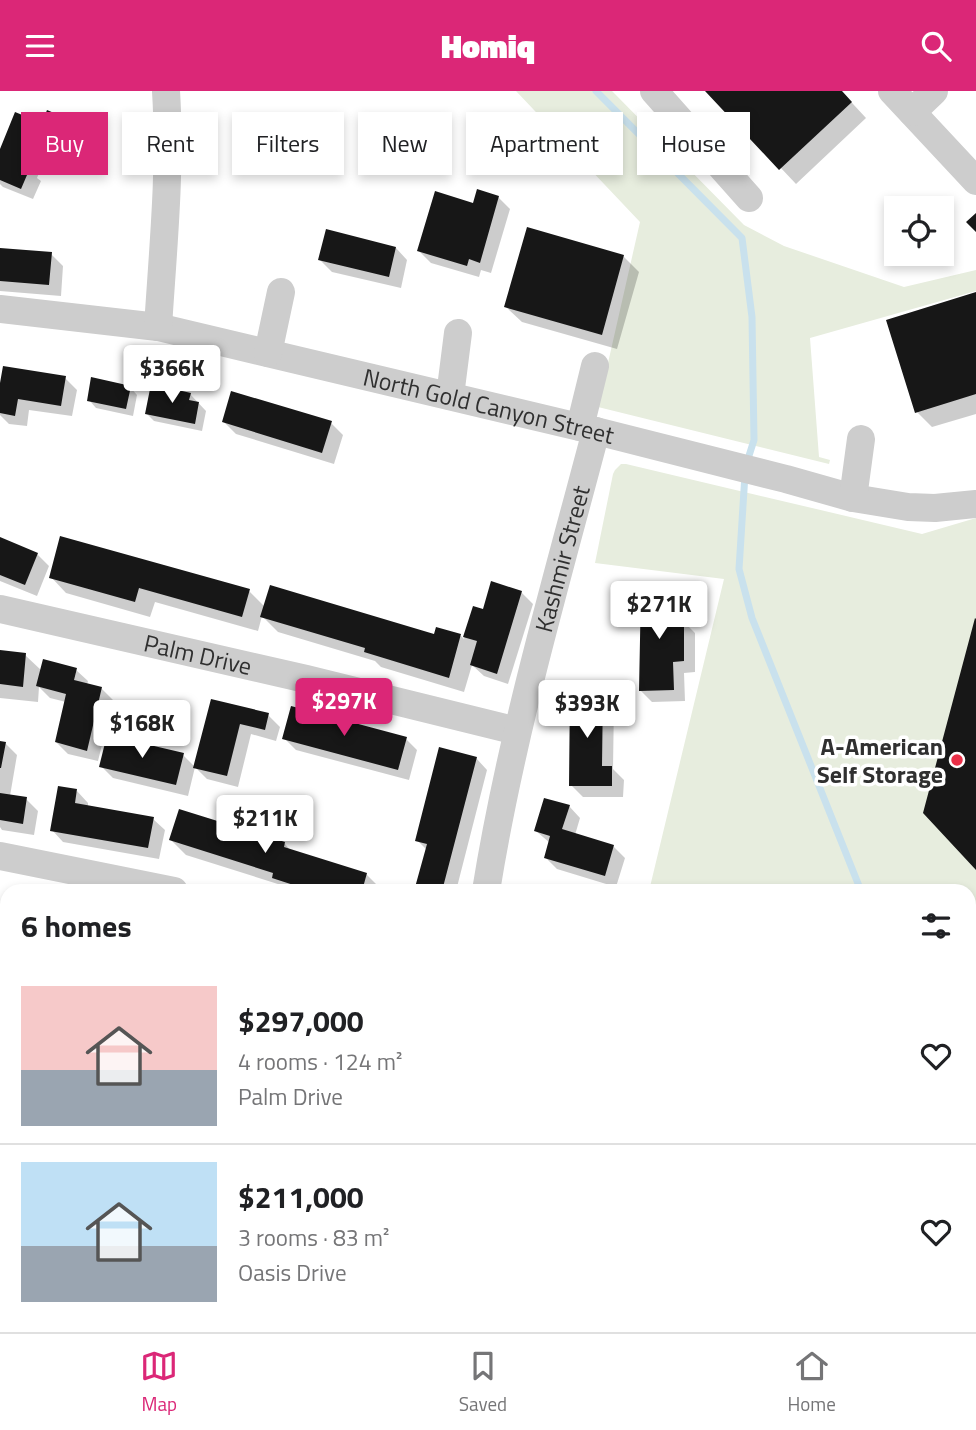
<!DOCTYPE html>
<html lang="en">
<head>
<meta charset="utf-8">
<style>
	body { margin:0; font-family:"Titillium Web",sans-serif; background:#f6f6f6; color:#202124; height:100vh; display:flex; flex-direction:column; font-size:26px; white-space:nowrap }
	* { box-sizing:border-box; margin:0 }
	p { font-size:23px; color:#757577 }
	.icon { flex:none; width:38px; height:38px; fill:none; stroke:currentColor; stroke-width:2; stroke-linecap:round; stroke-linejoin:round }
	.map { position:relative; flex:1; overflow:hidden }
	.sheet { position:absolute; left:0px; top:793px; width:976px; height:450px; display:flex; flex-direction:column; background:#fff; border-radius:21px 21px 0 0; box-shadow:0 4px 10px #0003 }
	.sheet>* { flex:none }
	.banner { position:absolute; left:21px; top:21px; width:934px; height:63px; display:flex; gap:14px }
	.buttons { position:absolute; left:884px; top:105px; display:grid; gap:14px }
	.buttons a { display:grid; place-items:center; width:70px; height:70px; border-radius:0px; background:#fff; box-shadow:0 4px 10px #0003; font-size:35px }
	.price { position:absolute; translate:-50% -60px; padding:0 16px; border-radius:7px; background:#fff; color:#222; font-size:23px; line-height:46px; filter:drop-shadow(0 2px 4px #0008) }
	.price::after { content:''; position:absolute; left:50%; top:42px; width:21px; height:16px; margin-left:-10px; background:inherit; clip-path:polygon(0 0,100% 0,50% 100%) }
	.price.active { background:#db2777; color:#fff }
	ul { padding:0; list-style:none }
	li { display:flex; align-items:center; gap:21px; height:175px; padding:0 21px }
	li+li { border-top:2px solid #e0e0e0 }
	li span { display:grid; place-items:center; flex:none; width:196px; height:140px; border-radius:0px; color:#555 }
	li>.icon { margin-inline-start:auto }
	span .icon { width:84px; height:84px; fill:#fffc; stroke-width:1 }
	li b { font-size:30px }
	h2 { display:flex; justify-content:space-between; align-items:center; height:84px; padding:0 21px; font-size:30px }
	.tag { padding:0 24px; border-radius:0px; background:#fff; box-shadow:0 4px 10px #0003; font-size:24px; line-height:63px }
	.tag.active { background:#db2777; color:#fff }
	header { display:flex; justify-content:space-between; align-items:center; height:91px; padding:0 21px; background:#db2777; color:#fff; font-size:32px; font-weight:800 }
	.menu { display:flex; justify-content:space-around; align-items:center; height:98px; border-top:2px solid #e0e0e0; background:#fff; font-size:19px; color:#757577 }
	.menu a { display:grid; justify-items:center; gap:4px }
	.menu .active { color:#db2777 }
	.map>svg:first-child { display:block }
	.green { fill:#e7edde }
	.shadow { fill:#0003 }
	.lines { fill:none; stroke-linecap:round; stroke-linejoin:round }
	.stream { stroke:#c9e1ed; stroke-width:7 }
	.building { fill:#171717 }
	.minor { stroke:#cdcdcd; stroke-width:28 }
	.poi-dot { fill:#ea2f47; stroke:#fff; stroke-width:2.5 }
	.labels { text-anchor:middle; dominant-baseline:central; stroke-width:7; stroke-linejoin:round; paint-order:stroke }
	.street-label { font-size:24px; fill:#303030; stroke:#fff }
	.poi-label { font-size:24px; font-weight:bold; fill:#303030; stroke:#fff; text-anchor:end }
</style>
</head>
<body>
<header><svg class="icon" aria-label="menu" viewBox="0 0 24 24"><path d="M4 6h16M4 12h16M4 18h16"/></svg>Homiq<svg class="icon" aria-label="search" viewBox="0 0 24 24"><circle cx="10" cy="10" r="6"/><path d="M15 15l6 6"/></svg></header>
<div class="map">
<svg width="976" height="1241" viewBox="0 0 976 1241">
	<rect width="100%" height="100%" fill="#fff"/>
	<path class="green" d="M516,0H612L744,134L784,155L904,196L976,179V200L810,247L819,366L830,369L829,373L598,316L640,131Z
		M621,373H626L922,443L976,427V527L928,724L976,776V1241H0V1179H7V1236H970V800H649L724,488L595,472L613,383L615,379Z"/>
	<path class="shadow" d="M708,0H841L866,27L796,93Z
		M67,29L79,41L73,55L60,50L54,65L47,62L37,87L41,90L33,108L3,96L0,93V62L43,34Z
		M498,106L510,118L491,182L481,179L479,186L431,172L419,160L475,114Z
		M396,157L407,169L401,197L332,181L320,169Z
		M0,159L51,163L63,175L61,205L0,200Z
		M623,165L639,181L617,258L522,231L506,216Z
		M976,203V323L932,336L917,321Z
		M65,287L77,299L72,325L29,319L27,335L9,333L0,324V303Z
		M130,296L137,304L133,325L96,317L89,309Z
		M190,303L206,320L202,340L154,330L146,322Z
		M224,331L331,332L343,344L334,373L236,343Z
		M0,448L37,463L49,475L37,505L0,490Z
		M51,486L249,500L265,516L436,545H461L464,548L474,517L484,520L521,501L533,513L508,593L484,585L472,574L464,601L381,576L375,570L278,541L262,525L258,540L155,511L150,526L66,502Z
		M673,501L685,513L684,531L695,542V581L684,582L685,610L652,611L640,599Z
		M0,561L25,564L42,580L76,579L88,590L87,594L101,597L113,609L98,670L68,663L56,651L66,611L50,607L39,596L38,611L0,607Z
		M602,600L614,612L613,678L624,689L623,706H583L571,694Z
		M212,610L268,624L280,636L276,650L251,643L238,696L207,688L195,676L188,705L113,687L101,675L183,664L195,676Z
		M284,647L406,648L417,659L409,689L296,659Z
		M0,652H5L17,664L10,705L26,708L38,720L34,744L2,739L0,736Z
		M476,667L487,679L456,800H416L427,759L417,749Z
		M77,700L88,712V716L153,728L165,739L159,768L63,751L52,739Z
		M569,715L580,727L575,744L613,755L625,767L616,796L557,778L546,767L550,752L536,740Z
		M171,749L285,753L291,760L366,783L382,799L287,800L281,794L186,764Z"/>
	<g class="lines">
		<path class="stream" d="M596,0L742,147L752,226L754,349L747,371
			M745,383L739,478L752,527L861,800
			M970,1068L976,1084"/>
	</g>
	<path class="building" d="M705,0H842L852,11L779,79Z
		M47,19L68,28L61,45L48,39L42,54L35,51L26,75L30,77L21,98L0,89V58L15,21L42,32Z
		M477,98L499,105L480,172L469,168L467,175L417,160L435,100L473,112Z
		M976,122V141L966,131Z
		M527,136L624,164L602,244L504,216Z
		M326,138L396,156L389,186L318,169Z
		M0,157L52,161L49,194L0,190Z
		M976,201V303L915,322L886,229Z
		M3,275L66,285L61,315L18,308L15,325L0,322V292Z
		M91,286L131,295L126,318L87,310Z
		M151,293L191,302L189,309L199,311L195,333L145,323Z
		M231,300L332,330L322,362L222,331Z
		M60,445L250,498L242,526L139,497L135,511L49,487Z
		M0,446L38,462L25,494L0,484Z
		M491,490L522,500L497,583L470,574L477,550L463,546L473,515L483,518Z
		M270,494L434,543L436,536L461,543L449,587L364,561L365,557L260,526Z
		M641,497L674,500L672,527L684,529V570L673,571L674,599L639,600Z
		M975,527L976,528V779L923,722Z
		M0,559L26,562L23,596L0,593Z
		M43,568L77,577L74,589L102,596L87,660L55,651L66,603L36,595Z
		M570,598H603L602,675H612V695H569Z
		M211,608L269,622L265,639L240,633L227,685L193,677Z
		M291,615L407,646L398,679L282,648Z
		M107,644L184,662L176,694L99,676Z
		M0,650L6,651L1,677H0Z
		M439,656L477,666L442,800H414L427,753L415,750Z
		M58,695L77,698L75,712L154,726L148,757L50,740Z
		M0,702L27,706L23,733L0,729Z
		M544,707L570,714L562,738L614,754L605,785L544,767L550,745L534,740Z
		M179,718L285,751L284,756L367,782L362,800H312L272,787L273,782L169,749Z
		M6,932H7V965L0,964Z
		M6,1061H7V1081L2,1080Z"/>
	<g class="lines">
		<g class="minor">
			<path d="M654,0L749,107"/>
			<path d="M892,0L976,90"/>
			<path d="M912,21L934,0"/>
			<path id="s1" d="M0,218L158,236L596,340L786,388L853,407L908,416L935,417L976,413"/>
			<path d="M158,236C163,157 171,78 166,0"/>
			<path d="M268,262L281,201"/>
			<path d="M450,305L458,242"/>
			<path d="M580,336L595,275"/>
			<path d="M853,407L861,348"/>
			<path id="s2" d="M0,518L306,588L517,640"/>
			<path d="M0,765L174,800"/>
			<path id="s3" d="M486,800C511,644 556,492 596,340"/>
			<path d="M0,1009H7"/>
		</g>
	</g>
	<circle class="poi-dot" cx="957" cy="669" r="7"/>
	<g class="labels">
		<g class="street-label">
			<text stroke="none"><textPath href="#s1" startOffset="499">North Gold Canyon Street</textPath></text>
			<text stroke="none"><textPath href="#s3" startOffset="341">Kashmir Street</textPath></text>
			<text stroke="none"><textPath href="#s2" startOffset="203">Palm Drive</textPath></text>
		</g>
		<g class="poi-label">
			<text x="943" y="655">A-American<tspan x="943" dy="28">Self Storage</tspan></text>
		</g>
	</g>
</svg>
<div class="buttons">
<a><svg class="icon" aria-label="locate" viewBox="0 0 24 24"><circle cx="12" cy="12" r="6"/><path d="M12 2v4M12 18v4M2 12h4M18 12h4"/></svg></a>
</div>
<b class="price" style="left:172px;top:314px">$366K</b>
<b class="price" style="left:659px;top:550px">$271K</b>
<b class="price active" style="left:344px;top:647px">$297K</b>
<b class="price" style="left:587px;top:649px">$393K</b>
<b class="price" style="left:142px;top:669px">$168K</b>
<b class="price" style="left:265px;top:764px">$211K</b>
<div class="banner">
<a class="tag active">Buy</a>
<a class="tag">Rent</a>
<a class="tag">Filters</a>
<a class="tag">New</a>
<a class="tag">Apartment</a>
<a class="tag">House</a>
</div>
<section class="sheet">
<h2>6 homes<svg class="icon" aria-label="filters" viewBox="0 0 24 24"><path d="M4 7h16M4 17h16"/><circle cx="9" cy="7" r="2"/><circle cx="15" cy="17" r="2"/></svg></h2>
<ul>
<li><span style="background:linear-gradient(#f6c9c9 60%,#9aa5b1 0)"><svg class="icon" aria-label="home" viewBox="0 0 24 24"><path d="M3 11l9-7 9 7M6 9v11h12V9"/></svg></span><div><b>$297,000</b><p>4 rooms · 124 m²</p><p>Palm Drive</p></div><svg class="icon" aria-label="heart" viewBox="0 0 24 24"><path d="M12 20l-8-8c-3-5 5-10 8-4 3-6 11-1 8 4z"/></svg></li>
<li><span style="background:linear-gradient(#bfe0f5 60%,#9aa5b1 0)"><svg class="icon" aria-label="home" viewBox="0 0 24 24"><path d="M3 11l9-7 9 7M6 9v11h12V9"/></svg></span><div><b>$211,000</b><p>3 rooms · 83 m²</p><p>Oasis Drive</p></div><svg class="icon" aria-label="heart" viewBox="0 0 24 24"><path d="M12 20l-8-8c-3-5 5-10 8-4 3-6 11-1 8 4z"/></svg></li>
</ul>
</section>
</div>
<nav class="menu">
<a class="active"><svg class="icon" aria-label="map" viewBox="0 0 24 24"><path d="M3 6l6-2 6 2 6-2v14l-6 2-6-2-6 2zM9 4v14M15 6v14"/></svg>Map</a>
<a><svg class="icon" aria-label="saved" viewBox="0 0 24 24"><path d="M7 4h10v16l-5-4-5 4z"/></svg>Saved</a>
<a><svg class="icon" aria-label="home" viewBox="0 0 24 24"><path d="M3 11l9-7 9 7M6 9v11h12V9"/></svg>Home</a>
</nav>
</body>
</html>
